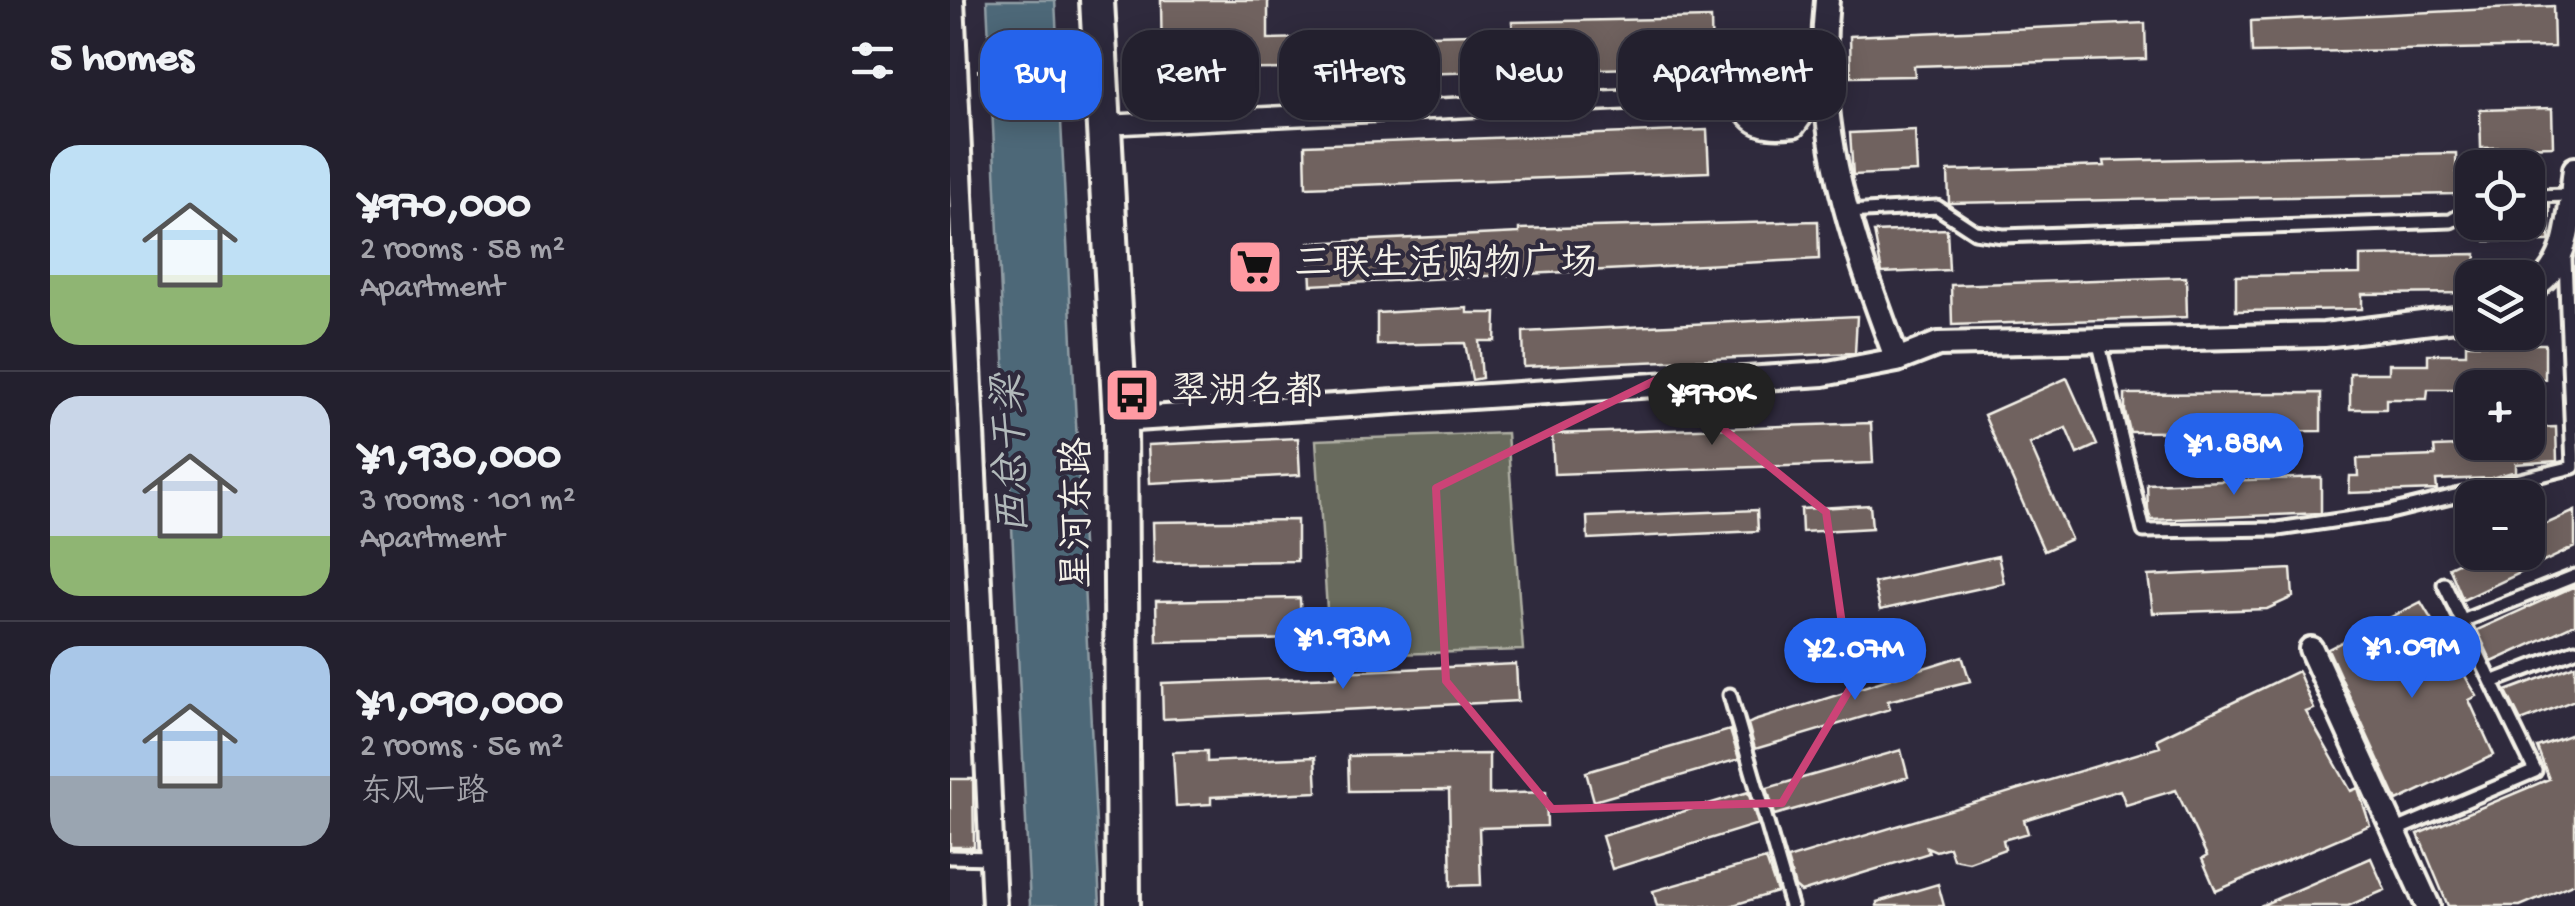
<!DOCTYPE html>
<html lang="en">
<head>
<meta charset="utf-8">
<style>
	body { margin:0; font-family:"Gochi Hand","LXGW WenKai TC",sans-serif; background:#2b2836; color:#f1f3f6; height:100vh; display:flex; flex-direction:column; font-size:38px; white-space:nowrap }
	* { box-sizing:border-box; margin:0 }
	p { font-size:32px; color:#a3a3aa }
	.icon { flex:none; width:55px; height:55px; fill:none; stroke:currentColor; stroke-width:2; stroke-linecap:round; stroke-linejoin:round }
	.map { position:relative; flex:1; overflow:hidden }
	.drawer { display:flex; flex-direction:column; background:#23202e; width:950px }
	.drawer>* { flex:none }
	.guide { position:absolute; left:30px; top:30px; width:950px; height:90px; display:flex; gap:20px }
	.fabs { position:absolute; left:1505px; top:150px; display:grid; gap:20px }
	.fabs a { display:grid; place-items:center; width:90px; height:90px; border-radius:20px; background:#23202e; box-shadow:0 5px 25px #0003,0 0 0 2px #403e4a; font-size:50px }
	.price { position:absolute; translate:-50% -85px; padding:0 22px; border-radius:35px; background:#2563eb; color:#fff; font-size:32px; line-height:65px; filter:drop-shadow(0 2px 5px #0008) }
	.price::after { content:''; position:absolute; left:50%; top:60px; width:30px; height:22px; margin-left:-15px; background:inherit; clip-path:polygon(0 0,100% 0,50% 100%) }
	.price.current { background:#222; color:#fff }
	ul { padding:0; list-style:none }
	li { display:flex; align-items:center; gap:30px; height:250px; padding:0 50px }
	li+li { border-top:2px solid #403e4a }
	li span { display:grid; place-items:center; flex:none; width:280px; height:200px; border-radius:30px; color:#555 }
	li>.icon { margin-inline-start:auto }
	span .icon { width:120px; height:120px; fill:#fffc; stroke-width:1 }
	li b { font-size:42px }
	h2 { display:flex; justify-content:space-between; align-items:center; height:120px; padding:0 50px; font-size:42px }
	.pill { padding:0 35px; border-radius:30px; background:#23202e; box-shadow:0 5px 25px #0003,0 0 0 2px #403e4a; font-size:35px; line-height:90px }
	.pill.current { background:#2563eb; color:#fff }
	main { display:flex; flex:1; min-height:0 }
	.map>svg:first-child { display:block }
	.green { fill:#676b5d; stroke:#aeaea2; stroke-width:2.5 }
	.water { fill:#4e6778; stroke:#909ea5; stroke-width:2.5 }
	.building { fill:#70625e; stroke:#f4f1e8; stroke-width:2.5 }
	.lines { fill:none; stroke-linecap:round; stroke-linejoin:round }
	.service-casing { stroke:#f4f1e8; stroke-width:19 }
	.pedestrian-casing { stroke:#f4f1e8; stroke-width:25 }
	.minor-casing { stroke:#f4f1e8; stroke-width:30 }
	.secondary-casing { stroke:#f4f1e8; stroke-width:40 }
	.path { stroke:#f4f1e8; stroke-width:4; stroke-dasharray:10 8; stroke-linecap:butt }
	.service { stroke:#2f2a3d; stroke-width:11 }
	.pedestrian { stroke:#2f2a3d; stroke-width:18 }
	.minor { stroke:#2f2a3d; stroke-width:22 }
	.secondary { stroke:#2f2a3d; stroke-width:32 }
	.marked { fill:none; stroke:#cc4377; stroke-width:8; stroke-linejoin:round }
	.labels { text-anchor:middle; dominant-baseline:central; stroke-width:9; stroke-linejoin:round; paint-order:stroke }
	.poi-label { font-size:38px; fill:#f4f1e8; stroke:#2f2a3d; text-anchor:start }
	.street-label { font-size:38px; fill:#f4f1e8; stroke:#2f2a3d }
	.water-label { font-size:40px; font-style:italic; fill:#b2babb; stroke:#2f2a3d }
</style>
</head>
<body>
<main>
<section class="drawer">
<h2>5 homes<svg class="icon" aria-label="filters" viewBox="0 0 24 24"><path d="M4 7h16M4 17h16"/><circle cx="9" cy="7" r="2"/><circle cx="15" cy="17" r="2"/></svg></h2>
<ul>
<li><span style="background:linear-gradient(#bfe0f5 65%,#8fb573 0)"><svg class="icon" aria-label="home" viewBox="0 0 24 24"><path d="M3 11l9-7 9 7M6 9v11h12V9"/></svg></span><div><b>¥970,000</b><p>2 rooms · 58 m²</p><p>Apartment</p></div></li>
<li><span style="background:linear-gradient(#c9d6e8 70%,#8fb573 0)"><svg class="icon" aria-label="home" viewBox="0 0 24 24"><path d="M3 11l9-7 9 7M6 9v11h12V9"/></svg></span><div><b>¥1,930,000</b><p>3 rooms · 101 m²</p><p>Apartment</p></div></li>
<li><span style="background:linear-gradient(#a9c7e8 65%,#9aa5b1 0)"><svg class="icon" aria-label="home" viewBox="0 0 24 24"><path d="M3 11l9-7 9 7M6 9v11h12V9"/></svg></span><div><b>¥1,090,000</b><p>2 rooms · 56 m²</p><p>东风一路</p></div></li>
</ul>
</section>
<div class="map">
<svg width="1625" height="906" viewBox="0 0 1625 906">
	<rect width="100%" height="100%" fill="#2f2a3d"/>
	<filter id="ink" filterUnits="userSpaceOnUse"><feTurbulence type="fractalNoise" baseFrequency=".01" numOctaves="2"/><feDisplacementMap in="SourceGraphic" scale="20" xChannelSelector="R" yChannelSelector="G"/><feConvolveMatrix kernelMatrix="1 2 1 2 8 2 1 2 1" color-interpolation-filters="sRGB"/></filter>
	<g filter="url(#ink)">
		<path class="green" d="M557,433L573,650L380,656L366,440Z"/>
		<path class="water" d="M37,0H105L150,906H80Z"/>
		<path class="building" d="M211,0H318V39L563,33L562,22L761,18L762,66L348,77V69L212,70Z
			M1603,6L1604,47L1302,53L1301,21Z
			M1195,23L1196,59L964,66L965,76L901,77L900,36Z
			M1602,108L1603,146L1531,148L1530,110Z
			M757,130L759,172L356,187L355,145Z
			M965,130L967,172L903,175L900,133Z
			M1506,153L1507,194L999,203L998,171L1155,166L1154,161Z
			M1578,206H1600L1599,241H1536V222H1578Z
			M868,221L869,259L361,285L359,243L569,233V229Z
			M997,229L999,270L932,273L924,232Z
			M1526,254L1522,293L1412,294V309L1286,311V276L1410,274V256Z
			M1236,277L1237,317L1002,325L1001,285Z
			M517,308V313H546L545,341H529L532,378L522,380L515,343L427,345V313Z
			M907,316L905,353L574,367L573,332Z
			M1516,344H1595V379H1516V389H1478L1477,399H1436V409H1400V373H1439V364H1478V354H1516Z
			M1117,378L1147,445L1127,454L1116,428L1080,444L1121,539L1094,551L1034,415Z
			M1371,393V431L1180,432L1175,411V394Z
			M921,423L923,463L604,474L602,434Z
			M1606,427L1607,461L1566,464V471L1541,478L1486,480L1487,490L1399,493L1400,476H1408L1407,459L1485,456L1484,447L1567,444L1578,442V428Z
			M348,438L350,475L200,483L198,445Z
			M1371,477V513L1201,520L1198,509L1197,484Z
			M920,505L922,528L852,532L851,509Z
			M807,510L808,531L638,539L637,517Z
			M1625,511V547L1513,600L1499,567L1531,552H1578V532Z
			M347,520V561L204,563L203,522Z
			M1048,556L1054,583L930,610L924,583Z
			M1341,569L1343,597L1317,609L1203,613L1198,576Z
			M1625,586V624L1542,662L1527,630Z
			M350,598L351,639L207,642L206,601Z
			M1471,602L1527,696L1519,700L1544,755L1447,801L1378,649Z
			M1012,656L1020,681L938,701L940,709L805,749L798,724L804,721Z
			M566,664L568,701L213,719L212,683L387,677V672Z
			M1625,665V700L1571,721L1556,691Z
			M1348,671L1364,709L1356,712L1401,791L1408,788L1420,825L1266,891L1252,859L1257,856L1226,790L1176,805L1170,790L1074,820L1078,833L1053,840L1055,849L1019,862L1003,859L999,847L986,851L977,847L979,853L851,892L845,887L837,859L1210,747L1207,739Z
			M780,730L789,759L644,801L636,772Z
			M1625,733V883L1570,906H1498L1468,834L1599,779L1587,747Z
			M951,750L958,777L825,815L817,788Z
			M257,751V762L365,757L367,792L261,797V804L226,806L223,752Z
			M539,754V794L596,792L597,826L529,828L531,885L501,886L499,790L399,791L398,756Z
			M0,779H23L24,847H0Z
			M798,792L808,824L662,869L652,836Z
			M1421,858L1435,890L1398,906H1310Z
			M816,859L827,892L780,906H707L703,891Z
			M988,884L994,906H927V902Z"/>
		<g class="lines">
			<g class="service-casing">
				<path id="service" d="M1578,196L1622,195
					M897,212L987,207L1025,232L1053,236L1501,221L1522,208
					M1148,340L1194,531L1328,529L1436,513L1623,467L1615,258
					M1512,621L1625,576
					M1542,682L1625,650
					M780,695L841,906
					M1444,831L1585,771L1494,584
					M0,857L42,858"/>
			</g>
			<g class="pedestrian-casing">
				<path id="pedestrian" d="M154,125L785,94L796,65L826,52C855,62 859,72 863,102L845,127C811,130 798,127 785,94"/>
			</g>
			<g class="minor-casing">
				<path id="minor" d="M2,0L44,906
					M877,0C863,133 902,238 947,360
					M1578,290C1622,268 1619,212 1625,169
					M170,420L873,374L947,360L988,344L1374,335L1522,317
					M1361,649L1478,906"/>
			</g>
			<g class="secondary-casing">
				<path id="secondary" d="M147,0L170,420L173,906"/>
			</g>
			<path class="path" d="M27,71L123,63"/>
			<use href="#service" class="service"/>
			<use href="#pedestrian" class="pedestrian"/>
			<use href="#minor" class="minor"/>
			<use href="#secondary" class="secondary"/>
		</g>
	</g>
	<path class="marked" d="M710,378L876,512L901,687L832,803L602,809L496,681L486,488Z"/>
	<defs>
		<g id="supermarket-square" transform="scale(2.875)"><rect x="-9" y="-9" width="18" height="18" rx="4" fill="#ff9aa2" stroke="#2f2a3d"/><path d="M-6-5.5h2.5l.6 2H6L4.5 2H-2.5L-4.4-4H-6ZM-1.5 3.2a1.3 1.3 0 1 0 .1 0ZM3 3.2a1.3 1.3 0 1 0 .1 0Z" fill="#111"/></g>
		<g id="bus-square" transform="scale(2.875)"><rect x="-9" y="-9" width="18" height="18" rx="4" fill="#ff9aa2" stroke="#2f2a3d"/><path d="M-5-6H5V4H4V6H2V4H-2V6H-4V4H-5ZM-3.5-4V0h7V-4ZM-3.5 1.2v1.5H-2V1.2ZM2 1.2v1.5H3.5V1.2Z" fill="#111"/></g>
	</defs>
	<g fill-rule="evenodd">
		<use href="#supermarket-square" x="305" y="267"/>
		<use href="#bus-square" x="182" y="395"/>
	</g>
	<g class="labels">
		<g class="poi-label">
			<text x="344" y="267">三联生活购物广场</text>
			<text x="221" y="395">翠湖名都</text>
		</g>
		<g class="street-label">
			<text transform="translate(131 513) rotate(-90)">星河东路</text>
		</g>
		<g class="water-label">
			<text transform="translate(65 454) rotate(-92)">西总干梁</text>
		</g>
	</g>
</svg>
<div class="fabs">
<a><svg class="icon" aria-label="locate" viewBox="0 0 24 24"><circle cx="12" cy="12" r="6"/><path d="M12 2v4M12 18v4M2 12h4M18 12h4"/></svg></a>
<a><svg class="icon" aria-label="layers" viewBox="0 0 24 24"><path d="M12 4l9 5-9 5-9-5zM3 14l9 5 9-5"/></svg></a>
<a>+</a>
<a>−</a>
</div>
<b class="price current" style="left:762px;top:448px">¥970K</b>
<b class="price" style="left:1284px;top:498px">¥1.88M</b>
<b class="price" style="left:393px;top:692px">¥1.93M</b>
<b class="price" style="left:1462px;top:701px">¥1.09M</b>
<b class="price" style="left:905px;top:703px">¥2.07M</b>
<div class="guide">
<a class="pill current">Buy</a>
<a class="pill">Rent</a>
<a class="pill">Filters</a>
<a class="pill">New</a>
<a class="pill">Apartment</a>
</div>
</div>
</main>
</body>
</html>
